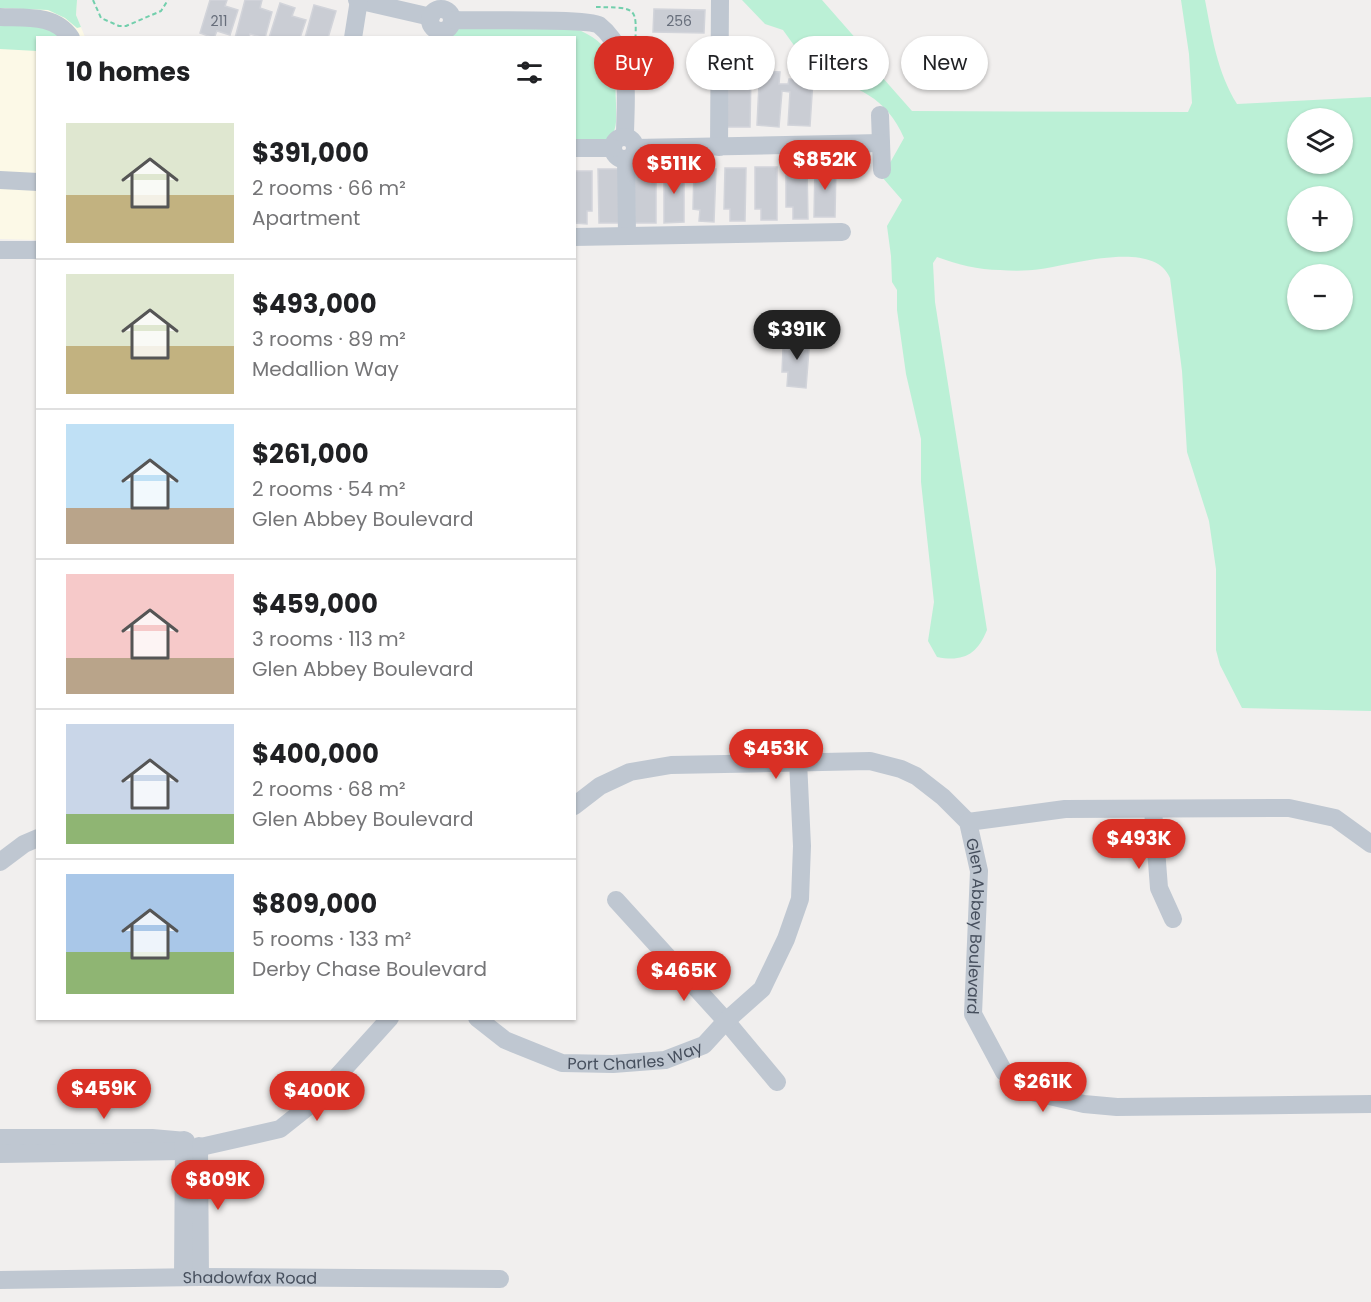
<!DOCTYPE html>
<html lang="en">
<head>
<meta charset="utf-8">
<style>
	body { margin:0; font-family:Poppins,sans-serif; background:#f6f6f6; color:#202124; height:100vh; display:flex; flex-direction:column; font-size:22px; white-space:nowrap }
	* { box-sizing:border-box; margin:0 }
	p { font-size:20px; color:#757577 }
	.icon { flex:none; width:33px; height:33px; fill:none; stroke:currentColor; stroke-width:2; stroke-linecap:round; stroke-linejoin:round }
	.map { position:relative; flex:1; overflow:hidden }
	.panel { position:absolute; left:36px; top:36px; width:540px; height:984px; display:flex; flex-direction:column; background:#fff; border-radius:0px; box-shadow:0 2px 4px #0004 }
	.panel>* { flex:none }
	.top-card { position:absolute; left:594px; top:36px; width:570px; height:54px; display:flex; gap:12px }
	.fabs { position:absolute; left:1287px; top:108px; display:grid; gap:12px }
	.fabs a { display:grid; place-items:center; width:66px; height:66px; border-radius:50%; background:#fff; box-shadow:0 2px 4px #0004; font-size:30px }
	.price { position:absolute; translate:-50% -51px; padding:0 14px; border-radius:21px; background:#d93025; color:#fff; font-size:20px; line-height:39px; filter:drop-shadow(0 2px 3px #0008) }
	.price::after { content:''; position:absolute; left:50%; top:36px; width:18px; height:14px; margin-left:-9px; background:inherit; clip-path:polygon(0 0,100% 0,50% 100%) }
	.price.active { background:#222; color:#fff }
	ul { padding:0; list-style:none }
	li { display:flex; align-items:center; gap:18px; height:150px; padding:0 30px }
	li+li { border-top:2px solid #e0e0e0 }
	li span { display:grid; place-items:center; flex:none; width:168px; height:120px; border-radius:0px; color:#555 }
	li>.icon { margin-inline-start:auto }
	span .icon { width:72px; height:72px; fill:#fffc; stroke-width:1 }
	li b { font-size:26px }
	h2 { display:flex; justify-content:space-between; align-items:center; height:72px; padding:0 30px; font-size:26px }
	.tag { padding:0 21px; border-radius:27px; background:#fff; box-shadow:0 2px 4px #0004; font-size:21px; line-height:54px }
	.tag.active { background:#d93025; color:#fff }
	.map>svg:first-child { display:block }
	.commercial { fill:#fcf9e7 }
	.green { fill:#bbf0d6; fill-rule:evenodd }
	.building { fill:#cacdd4; stroke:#d2d4da; stroke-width:1.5 }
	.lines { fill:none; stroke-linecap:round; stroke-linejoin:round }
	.path { stroke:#72cfac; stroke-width:2; stroke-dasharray:4.5 3; stroke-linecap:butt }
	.minor { stroke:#bfc7d1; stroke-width:18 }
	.labels { text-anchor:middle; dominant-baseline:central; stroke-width:5; stroke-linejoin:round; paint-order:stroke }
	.number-label { font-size:14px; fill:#676e7b }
	.street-label { font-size:16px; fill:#464f5d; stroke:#fff }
</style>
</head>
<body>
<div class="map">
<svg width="1371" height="1302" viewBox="0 0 1371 1302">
	<rect width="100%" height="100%" fill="#f1efee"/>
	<path class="commercial" d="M0,0H77L76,15L85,37L38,38L37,240L0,239Z"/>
	<path class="green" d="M0,0H77L76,15L81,27L77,28L65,18L48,10L0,8Z
		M742,0H822L858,41L867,60L912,111L1188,112L1192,103L1189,54L1181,0H1205C1212,36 1217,72 1237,104L1371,97V711L1242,708L1220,665L1216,650V569L1209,521L1187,452L1182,371L1170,278C1154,239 1072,265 1041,269C1028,271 1013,271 1000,270C979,270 956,264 937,257L933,263L935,302L987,630C977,655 963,662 937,657L928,641L934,602L921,482V439L906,374L897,310V290L892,282L891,256L887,226L902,200L882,177L904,138C887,98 857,85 816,76L783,30L765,24ZM1298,118H1342V164H1298ZM1298,196H1342V242H1298ZM1298,274H1342V320H1298Z
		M0,24L46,27L62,37L38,38L37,51L0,49Z
		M459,28H574C615,44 615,64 616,104C616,119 618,128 609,140H575L574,38H448L455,29Z"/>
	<path class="building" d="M210,0H227L225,6L238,10L230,35L217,31L214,38L200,33Z
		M245,0H262L260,8L272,12L265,38L250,34L249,38H235Z
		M280,3L295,8L292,16L306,20L300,38H269Z
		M314,5L336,11L328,38H305Z
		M654,9L705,10L704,33L653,32Z
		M764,71L780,72L779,84H788L789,79L813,80L810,126L788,125L790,92L782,91L779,127L757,125L759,84H763Z
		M736,73H751L750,127H727L728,78H736Z
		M815,165H836L835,217H814Z
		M786,166H807L808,219H793V207H786Z
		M755,167H777V220H761V209H755Z
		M664,168H684V222L664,223Z
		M725,168H746L745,221H730V209H724Z
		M598,169H620V223H599Z
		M694,169H716L714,222L699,221L700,210L693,209Z
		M574,171H592V211H587V224L574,223Z
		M634,173H656V223H635Z
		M789,335L810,337L806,388L787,386L788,372H782L783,349L788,350Z"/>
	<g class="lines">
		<path class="path" d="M93,0L101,18L119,26H126L161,11L168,0
			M596,7C638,8 637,6 635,48"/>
		<g class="minor">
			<path d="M357,0L431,17"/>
			<circle cx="441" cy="20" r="11"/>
			<path d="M0,17C26,18 55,14 71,38"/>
			<path d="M453,20C474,21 588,18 599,25C608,32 617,44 620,55C629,80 625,111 625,137"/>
			<path d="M353,38L359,0"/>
			<path d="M880,115L882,170"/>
			<circle cx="624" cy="148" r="11"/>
			<path d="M719,147L720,0"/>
			<path d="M574,148H613"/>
			<path d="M635,148L881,143"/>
			<path d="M626,159L627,236"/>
			<path d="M0,180L38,182"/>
			<path d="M574,237L842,232"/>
			<path d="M0,250H38"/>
			<path id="s1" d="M574,806L600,786L630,772L671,765L870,761L901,769L916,776L943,797L968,822L979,871L973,1014L1004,1072L1032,1092L1084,1104L1117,1107L1371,1104"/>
			<path d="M1153,810L1159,888L1173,919"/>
			<path d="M968,822L1065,809L1289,808L1335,818L1371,844"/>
			<path d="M0,862L24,844L38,838"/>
			<path d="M616,900L726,1021L777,1082"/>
			<path id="s2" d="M477,1018L505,1040L562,1063L613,1064L665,1060L704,1045L726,1021L762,989L786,939L800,899L802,846L798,761"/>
			<path d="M0,1138H152L186,1141"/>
			<path d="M199,1146L200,1277"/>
			<path d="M0,1154L183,1151L280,1129L314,1102L390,1018"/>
			<path d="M183,1277L184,1140"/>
			<path id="s3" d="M0,1280L200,1277L500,1279"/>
		</g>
	</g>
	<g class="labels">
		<g class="number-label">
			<text x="219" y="21">211</text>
			<text x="679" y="21">256</text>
		</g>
		<g class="street-label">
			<text stroke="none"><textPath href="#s1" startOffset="530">Glen Abbey Boulevard</textPath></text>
			<text stroke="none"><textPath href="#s2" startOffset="171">Port Charles Way</textPath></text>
			<text stroke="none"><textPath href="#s3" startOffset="250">Shadowfax Road</textPath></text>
		</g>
	</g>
</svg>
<div class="fabs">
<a><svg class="icon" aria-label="layers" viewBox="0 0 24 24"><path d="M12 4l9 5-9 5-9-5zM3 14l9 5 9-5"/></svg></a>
<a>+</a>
<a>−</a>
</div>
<b class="price" style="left:825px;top:191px">$852K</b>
<b class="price" style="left:674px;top:195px">$511K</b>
<b class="price active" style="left:797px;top:361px">$391K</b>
<b class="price" style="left:776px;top:780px">$453K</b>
<b class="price" style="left:1139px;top:870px">$493K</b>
<b class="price" style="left:684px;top:1002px">$465K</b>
<b class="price" style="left:1043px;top:1113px">$261K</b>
<b class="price" style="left:104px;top:1120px">$459K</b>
<b class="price" style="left:317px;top:1122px">$400K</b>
<b class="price" style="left:218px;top:1211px">$809K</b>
<div class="top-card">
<a class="tag active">Buy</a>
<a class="tag">Rent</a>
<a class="tag">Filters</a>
<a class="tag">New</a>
</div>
<section class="panel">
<h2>10 homes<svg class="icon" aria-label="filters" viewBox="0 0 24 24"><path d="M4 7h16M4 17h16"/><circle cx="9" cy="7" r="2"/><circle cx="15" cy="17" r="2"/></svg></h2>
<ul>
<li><span style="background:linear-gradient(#dfe7d0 60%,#c2b280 0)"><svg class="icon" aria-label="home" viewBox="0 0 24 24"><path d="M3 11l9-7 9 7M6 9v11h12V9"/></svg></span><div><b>$391,000</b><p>2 rooms · 66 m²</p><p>Apartment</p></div></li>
<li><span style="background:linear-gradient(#dfe7d0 60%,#c2b280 0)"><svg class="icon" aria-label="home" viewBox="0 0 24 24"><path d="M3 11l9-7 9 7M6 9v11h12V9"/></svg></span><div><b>$493,000</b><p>3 rooms · 89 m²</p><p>Medallion Way</p></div></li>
<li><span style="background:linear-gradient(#bfe0f5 70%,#b9a48a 0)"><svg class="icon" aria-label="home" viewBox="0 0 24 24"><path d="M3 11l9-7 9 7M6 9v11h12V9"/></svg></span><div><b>$261,000</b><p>2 rooms · 54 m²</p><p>Glen Abbey Boulevard</p></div></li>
<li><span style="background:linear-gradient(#f6c9c9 70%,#b9a48a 0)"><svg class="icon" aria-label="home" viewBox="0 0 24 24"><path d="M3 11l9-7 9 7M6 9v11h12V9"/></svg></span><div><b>$459,000</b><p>3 rooms · 113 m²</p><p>Glen Abbey Boulevard</p></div></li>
<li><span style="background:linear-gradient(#c9d6e8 75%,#8fb573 0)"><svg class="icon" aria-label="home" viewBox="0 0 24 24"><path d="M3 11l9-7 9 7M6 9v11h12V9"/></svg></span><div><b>$400,000</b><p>2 rooms · 68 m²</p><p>Glen Abbey Boulevard</p></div></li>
<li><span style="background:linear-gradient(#a9c7e8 65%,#8fb573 0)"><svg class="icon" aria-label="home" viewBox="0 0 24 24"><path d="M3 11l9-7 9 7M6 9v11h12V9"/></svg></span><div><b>$809,000</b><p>5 rooms · 133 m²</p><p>Derby Chase Boulevard</p></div></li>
</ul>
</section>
</div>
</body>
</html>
